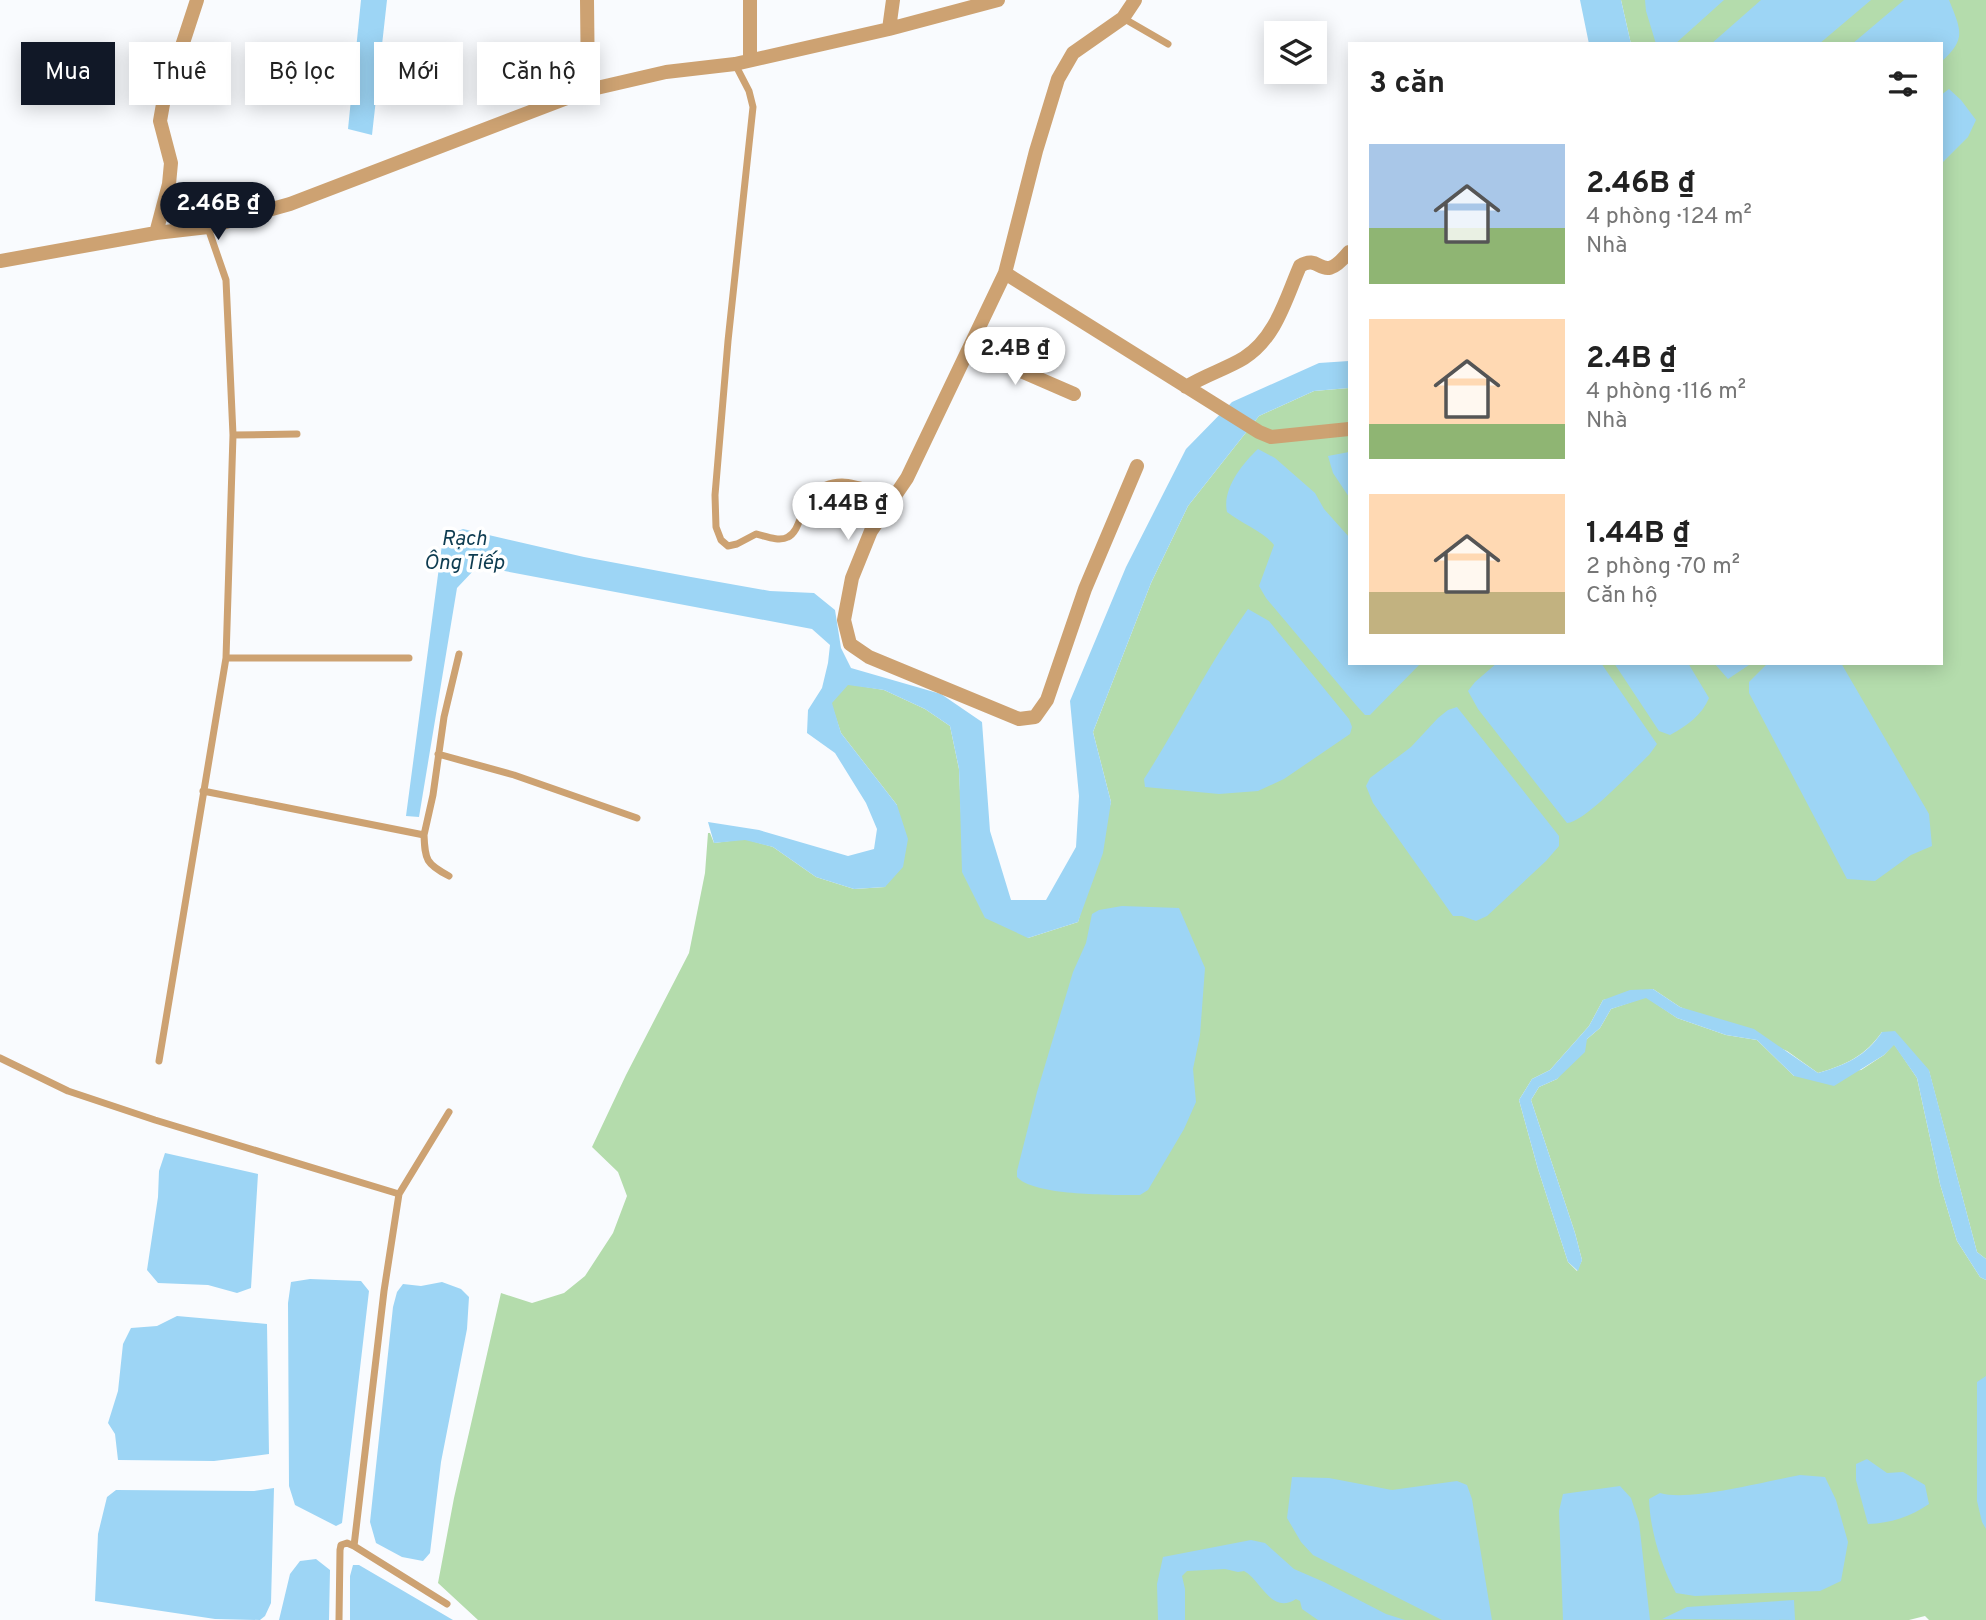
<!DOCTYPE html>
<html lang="vi">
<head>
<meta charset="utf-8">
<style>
	body { margin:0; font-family:Overpass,sans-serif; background:#f6f6f6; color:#222; height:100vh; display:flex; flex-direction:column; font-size:26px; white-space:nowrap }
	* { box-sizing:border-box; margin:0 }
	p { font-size:23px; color:#767676 }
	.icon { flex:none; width:38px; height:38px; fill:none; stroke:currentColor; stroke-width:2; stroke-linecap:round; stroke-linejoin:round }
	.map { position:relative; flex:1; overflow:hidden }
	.sheet { position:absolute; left:1348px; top:42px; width:595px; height:623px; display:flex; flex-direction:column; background:#fff; border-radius:0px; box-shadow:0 4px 18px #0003 }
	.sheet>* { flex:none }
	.hud { position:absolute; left:21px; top:42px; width:665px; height:63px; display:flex; gap:14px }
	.buttons { position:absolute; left:1264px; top:21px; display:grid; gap:14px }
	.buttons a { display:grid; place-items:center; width:63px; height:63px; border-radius:0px; background:#fff; box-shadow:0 4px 18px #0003; font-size:35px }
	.price { position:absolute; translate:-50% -60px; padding:0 16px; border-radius:24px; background:#fff; color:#222; font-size:23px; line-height:46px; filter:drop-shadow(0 2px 4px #0008) }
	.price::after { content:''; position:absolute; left:50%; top:42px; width:21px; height:16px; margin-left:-10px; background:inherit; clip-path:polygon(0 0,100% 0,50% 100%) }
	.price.selected { background:#111827; color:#fff }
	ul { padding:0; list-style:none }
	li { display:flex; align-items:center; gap:21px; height:175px; padding:0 21px }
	li span { display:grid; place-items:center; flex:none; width:196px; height:140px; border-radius:0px; color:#555 }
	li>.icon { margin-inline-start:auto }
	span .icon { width:84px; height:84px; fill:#fffc; stroke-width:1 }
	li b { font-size:30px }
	h2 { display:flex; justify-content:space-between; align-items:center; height:84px; padding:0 21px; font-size:30px }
	.tag { padding:0 24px; border-radius:0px; background:#fff; box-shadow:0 4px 18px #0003; font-size:24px; line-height:63px }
	.tag.selected { background:#111827; color:#fff }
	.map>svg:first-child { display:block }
	.green { fill:#b4dcac }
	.water { fill:#9dd5f5 }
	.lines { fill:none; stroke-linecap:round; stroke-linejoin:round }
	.lane { stroke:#cda272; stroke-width:7 }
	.street { stroke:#cda272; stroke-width:14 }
	.labels { text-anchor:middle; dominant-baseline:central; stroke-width:7; stroke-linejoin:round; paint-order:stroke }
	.water-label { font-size:21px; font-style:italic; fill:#0e3c51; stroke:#fff }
</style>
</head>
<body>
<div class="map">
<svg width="1986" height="1620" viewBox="0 0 1986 1620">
	<rect width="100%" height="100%" fill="#f9fbfe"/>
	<path class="green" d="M1621,0H1986V1259L1977,1252L1929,1071L1882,1032C1865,1056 1846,1065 1818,1073L1787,1051L1680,1007L1653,989L1603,1000L1589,1026L1550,1070L1532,1079L1519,1100L1538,1169L1568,1262L1577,1271L1582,1260L1575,1233L1531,1100L1539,1087L1557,1079L1587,1039L1600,1028L1611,1009L1646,997L1677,1018L1726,1035L1757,1040L1794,1076L1861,1070L1884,1055L1894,1044L1917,1078L1940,1184L1957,1241L1980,1277L1986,1280V1620H1929L1925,1616L1909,1620H478L438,1583L454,1498L501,1293L532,1303L564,1293L585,1276L613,1233L627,1196L618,1172L592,1147L626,1075L689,953L705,873L708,833H710L714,843L745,839L773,847L816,877L854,889L885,887L897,805L841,733L831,703L848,684L884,690L925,709L950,726L959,769L961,814L1028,938L1078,922L1111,802L1093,732L1151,583L1188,506L1259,416L1314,391L1349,388V663H1941V44H1631Z"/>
	<path class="water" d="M361,0H387L372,135L348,129Z
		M1580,0H1621L1631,44H1589Z
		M1645,0H1724L1675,44H1656L1646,11Z
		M1761,0H1871L1819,44H1711Z
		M1904,0H1949C1961,30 1967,39 1941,62V44H1852Z
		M1949,89L1961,100L1976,120L1968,137L1941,164V95Z
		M1349,361V388L1314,391L1259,416L1188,506L1151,583L1093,732L1111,802L1103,853L1078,922L1028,938L985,918L962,872L959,769L950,726L925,709L884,690L848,685L832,703L841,733L897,805L908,839L903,867L885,887L854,889L816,877L773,847L745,840L714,843L708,822L759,830L848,856L874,849L877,829L866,803L835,753L807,733L808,710L822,688L828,663L830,645L812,629L494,569L474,570L457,588L419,817L406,816L443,537L463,529L584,557L691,577L770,591L814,593L835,610L841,648L851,668L941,694L982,722L990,831L1011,900H1046L1076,847L1079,796L1070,701L1126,567L1186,449L1232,402L1319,363Z
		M1258,449L1275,458L1315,493L1324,509L1349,537V663H1421L1370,715H1365L1356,705L1266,598L1259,586L1274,545C1264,532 1241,523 1227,512C1222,489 1242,464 1258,449Z
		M1349,452V497L1333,473L1328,456Z
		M1248,609L1269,621L1349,719L1352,727L1350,734L1284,779L1258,791L1219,794L1145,787L1144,779C1180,723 1209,663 1248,609Z
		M1497,663H1601L1657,744L1649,755C1633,770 1585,822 1567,823L1478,709L1468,691L1475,682Z
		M1614,663H1688L1709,698C1702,715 1687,726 1670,735L1659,731Z
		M1714,663H1752L1728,679Z
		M1768,663H1841L1929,814L1932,846L1911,855L1875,881L1847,879L1749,693V682Z
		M1457,707L1559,836V846L1546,861L1487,916L1476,921L1462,916H1453L1373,803L1366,786L1370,778L1411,747L1438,718L1448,710Z
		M1122,906L1179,908L1205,968L1200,1035L1193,1069L1196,1102L1184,1129L1148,1190L1140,1195C1113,1195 1034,1196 1017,1177V1171L1037,1092L1073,972L1086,943L1092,914L1099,910Z
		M1653,989L1680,1007L1754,1029L1818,1073C1846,1065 1866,1056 1882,1032L1895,1031L1929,1070L1977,1252L1986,1259V1280L1980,1277L1957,1241L1940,1184L1917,1078L1894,1045L1884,1055L1834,1086L1794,1076L1757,1040L1726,1035L1677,1018L1646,998L1611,1009L1600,1028L1587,1039L1585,1052L1557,1079L1539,1087L1531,1100L1575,1233L1582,1260L1578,1271L1568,1262L1538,1169L1519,1100L1532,1079L1550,1070L1589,1026L1603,1000L1630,990Z
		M165,1153L258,1174L251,1288L237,1293L208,1285L158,1283L147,1270L158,1197L159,1171Z
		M310,1279L361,1281L369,1291L342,1523L336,1526L295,1505L289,1486L288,1303L291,1282Z
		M442,1282L461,1289L469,1297L467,1329L441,1462L430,1553L423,1561L402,1557L376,1543L370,1522L393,1307L397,1292L403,1284L421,1286Z
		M177,1316L267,1324L269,1454L214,1461L118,1460L115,1434L108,1423L118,1391L123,1344L131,1328L157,1326Z
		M1986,1376V1529L1982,1522L1977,1501V1382Z
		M1867,1459L1887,1473L1903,1472L1925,1485L1929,1504C1910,1517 1891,1523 1868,1524L1856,1480V1464Z
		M1800,1475L1825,1477L1836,1500L1848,1542L1841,1581L1820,1591L1695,1596L1676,1593C1661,1566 1650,1530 1649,1499L1660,1493C1689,1502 1767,1481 1800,1475Z
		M1292,1477L1329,1478L1392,1490L1457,1481L1467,1485L1472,1499L1492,1620H1442L1313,1555L1301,1542L1287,1518Z
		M1620,1486L1631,1498L1639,1522L1650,1620H1563L1559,1511L1563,1494Z
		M274,1488L271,1603L265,1616L260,1620L215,1619L95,1601L98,1534L107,1497L116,1490L254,1491Z
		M1251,1540L1265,1543L1294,1569L1324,1582L1386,1614L1405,1620H1318L1302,1609L1300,1601L1296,1599C1271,1615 1262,1581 1244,1571L1238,1572L1225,1569L1187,1571L1182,1576L1185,1589V1620H1158L1157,1584L1163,1557Z
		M316,1559L330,1570L329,1620H279L290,1574L300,1561Z
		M353,1565H359L453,1620H350V1576Z
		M1794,1600L1795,1620L1662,1619L1687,1607Z"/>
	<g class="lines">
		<path class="lane" d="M1123,18L1168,44
			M735,64L749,91L753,107L728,341L715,495L716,527L721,540L728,546L737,544L756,534C765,536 779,542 788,537C806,528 798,483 842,482C858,482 879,492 895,496
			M233,435L297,434
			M226,658H409
			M438,754L514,775L637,818
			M203,791L424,835L433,795L444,717L459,654
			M424,835C425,860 426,864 449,876
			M0,1058L68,1091L155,1120L399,1194
			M159,1061L226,658L233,435L226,280L208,228
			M447,1604L354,1546L384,1291L399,1194L449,1112
			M339,1620L340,1550L341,1545L347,1543L354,1546"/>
		<path class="street" d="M587,0L588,90
			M1135,0L1123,18L1073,53L1058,79L1036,151L1005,273L907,478L871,531L852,578L844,620L850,644L869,657L1019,719L1035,717L1047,700L1085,589L1137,466
			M889,29L893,0
			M750,60V0
			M156,233L169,184L171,163L160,121L163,104L197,0
			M0,261L156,233L208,227L290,204L588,90L666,72L735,64L889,29L998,0
			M1005,273L1259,432L1271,437L1349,429
			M970,349L1074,394
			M1186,387C1205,375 1226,369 1244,358C1276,338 1286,298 1300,266C1322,252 1320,287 1349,252"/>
	</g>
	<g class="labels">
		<g class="water-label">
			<text x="464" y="539">Rạch<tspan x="464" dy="24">Ông Tiếp</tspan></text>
		</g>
	</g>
</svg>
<div class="buttons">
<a><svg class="icon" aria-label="layers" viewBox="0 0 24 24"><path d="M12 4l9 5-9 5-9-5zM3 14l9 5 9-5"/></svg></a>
</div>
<b class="price selected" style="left:218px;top:242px">2.46B ₫</b>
<b class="price" style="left:1015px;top:387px">2.4B ₫</b>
<b class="price" style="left:848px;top:542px">1.44B ₫</b>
<div class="hud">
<a class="tag selected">Mua</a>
<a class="tag">Thuê</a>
<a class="tag">Bộ lọc</a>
<a class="tag">Mới</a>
<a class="tag">Căn hộ</a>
</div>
<section class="sheet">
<h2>3 căn<svg class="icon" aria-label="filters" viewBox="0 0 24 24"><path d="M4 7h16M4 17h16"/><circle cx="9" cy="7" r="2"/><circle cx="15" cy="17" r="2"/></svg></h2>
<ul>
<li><span style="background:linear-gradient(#a9c7e8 60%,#8fb573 0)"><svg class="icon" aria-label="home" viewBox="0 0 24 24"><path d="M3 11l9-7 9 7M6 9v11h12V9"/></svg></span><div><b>2.46B ₫</b><p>4 phòng · 124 m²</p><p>Nhà</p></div></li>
<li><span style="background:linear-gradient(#ffd9b3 75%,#8fb573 0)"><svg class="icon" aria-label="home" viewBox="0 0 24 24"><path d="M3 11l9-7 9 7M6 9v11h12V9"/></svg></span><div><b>2.4B ₫</b><p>4 phòng · 116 m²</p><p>Nhà</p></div></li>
<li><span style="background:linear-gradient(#ffd9b3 70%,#c2b280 0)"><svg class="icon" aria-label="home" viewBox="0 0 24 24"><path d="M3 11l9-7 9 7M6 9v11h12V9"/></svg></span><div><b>1.44B ₫</b><p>2 phòng · 70 m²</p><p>Căn hộ</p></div></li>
</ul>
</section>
</div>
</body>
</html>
